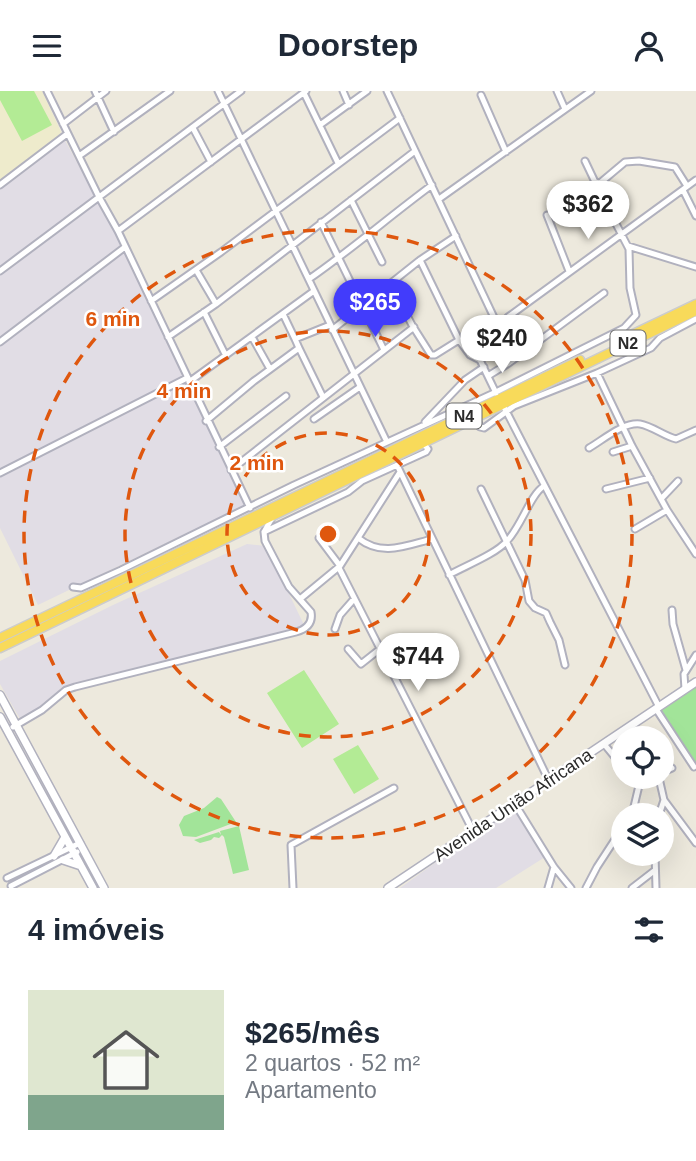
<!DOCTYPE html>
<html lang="pt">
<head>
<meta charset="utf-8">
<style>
	body { margin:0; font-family:Helvetica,sans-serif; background:#f6f6f7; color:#1f2937; height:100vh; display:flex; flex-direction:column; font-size:26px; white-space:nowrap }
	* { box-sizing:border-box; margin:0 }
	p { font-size:23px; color:#747a83 }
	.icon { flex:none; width:38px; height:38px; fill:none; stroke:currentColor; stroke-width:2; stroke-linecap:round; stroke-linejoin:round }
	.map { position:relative; height:797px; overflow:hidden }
	.details { display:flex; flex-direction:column; background:#fff; flex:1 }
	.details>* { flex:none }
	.tools { position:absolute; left:611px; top:635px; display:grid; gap:14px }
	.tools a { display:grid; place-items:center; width:63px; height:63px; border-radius:50%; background:#fff; box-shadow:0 7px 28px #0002; font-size:35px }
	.price { position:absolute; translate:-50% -60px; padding:0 16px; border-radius:24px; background:#fff; color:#222; font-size:23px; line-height:46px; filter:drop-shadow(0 2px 4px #0008) }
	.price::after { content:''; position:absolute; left:50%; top:42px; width:21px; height:16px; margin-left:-10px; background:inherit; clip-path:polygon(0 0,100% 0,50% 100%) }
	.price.current { background:#423cfb; color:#fff }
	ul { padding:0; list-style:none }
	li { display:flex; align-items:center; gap:21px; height:175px; padding:0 28px }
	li+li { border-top:2px solid #e0e1e3 }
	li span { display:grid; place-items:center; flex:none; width:196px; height:140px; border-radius:0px; color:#555 }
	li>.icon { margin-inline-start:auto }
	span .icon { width:84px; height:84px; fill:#fffc; stroke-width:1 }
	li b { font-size:30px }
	h2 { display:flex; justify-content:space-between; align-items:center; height:84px; padding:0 28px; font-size:30px }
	header { display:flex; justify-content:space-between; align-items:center; height:91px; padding:0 28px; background:#fff; font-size:32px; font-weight:700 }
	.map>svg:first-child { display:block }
	.industrial { fill:#e1dde5 }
	.education { fill:#eeebcc }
	.green { fill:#a2e499 }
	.pitch { fill:#b3eb95 }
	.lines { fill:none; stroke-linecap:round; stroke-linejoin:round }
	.minor-casing { stroke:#b1b1be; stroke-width:9 }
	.secondary-casing { stroke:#b1b1be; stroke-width:10 }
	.trunk-casing { stroke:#ccc; stroke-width:11 }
	.minor { stroke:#fff; stroke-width:5 }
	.secondary { stroke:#fff; stroke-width:7 }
	.trunk { stroke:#f8da5a; stroke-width:8 }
	.ring { fill:none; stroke:#df570e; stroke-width:3.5; stroke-dasharray:12 9 }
	.labels { text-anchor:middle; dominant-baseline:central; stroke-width:5; stroke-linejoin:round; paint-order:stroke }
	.shield { fill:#fff; stroke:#6b6b6b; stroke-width:2 }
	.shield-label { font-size:16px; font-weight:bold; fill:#2b2b2b }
	.street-label { font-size:18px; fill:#2b2b2b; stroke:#fff }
	.centre { fill:#df570e; stroke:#fff; stroke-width:3.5 }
	.ring-label { font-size:21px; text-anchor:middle; font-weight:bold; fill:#df570e; stroke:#fff; stroke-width:5; stroke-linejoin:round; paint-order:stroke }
</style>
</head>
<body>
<header><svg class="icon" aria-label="menu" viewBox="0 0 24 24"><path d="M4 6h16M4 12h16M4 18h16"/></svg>Doorstep<svg class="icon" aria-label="person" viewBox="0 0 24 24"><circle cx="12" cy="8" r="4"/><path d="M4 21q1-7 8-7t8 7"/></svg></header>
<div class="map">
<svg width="696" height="797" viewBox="0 0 696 797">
	<rect width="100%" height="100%" fill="#ede9dd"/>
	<path class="industrial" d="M62,44L111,133L245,414L38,514L0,437V90Z
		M247,453L266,455L305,536L68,595L46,615L20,628L0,593V570L113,514Z
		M514,715L545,766L496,797H400Z"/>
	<path class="education" d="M0,0H42L61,41L59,46L0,90Z"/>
	<path class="green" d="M696,596V677L659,621Z
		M217,706L221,708L236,731L196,746L183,745L179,734L184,725L204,717Z
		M239,735L249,779L233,783L224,746L222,744L219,747L214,746L211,749L200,752L194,749L219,741L221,744L220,740Z"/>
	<path class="pitch" d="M0,0H34L52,34L22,50L0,9Z
		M304,579L339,633L302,657L267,602Z
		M358,654L379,688L354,703L333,668Z"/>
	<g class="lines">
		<g class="minor-casing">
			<path id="minor" d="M47,0L99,106L118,140L250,417
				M95,0L114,41
				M218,0L387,351
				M343,0L349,14
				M387,0L498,235
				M557,0L565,18
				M304,2L338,72
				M481,4L506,61
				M63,33L106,0
				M320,34L367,0
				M193,37L211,71
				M79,65L170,0
				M600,92L625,71L639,70L675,76L687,95
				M0,94L67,43
				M683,99L696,125
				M439,108L591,0
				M351,109L382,171
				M547,124L569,180
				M321,131L351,192
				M118,140L306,0
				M628,155L696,176
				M420,169L459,249L470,264L480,269L496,302
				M196,179L216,213
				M0,180L241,0
				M309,188C351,159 390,125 432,94
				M391,194L412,234L431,264H435L459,249
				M151,210L221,161L400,27
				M363,216L384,259
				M204,221L226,265
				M283,223L295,248
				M332,239L420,169L456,145
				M168,246L216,213L415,60
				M252,246L270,278
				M0,251L125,156
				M299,257L323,306
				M480,269L498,235L508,226L696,89
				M597,282L632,355L667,419L696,463
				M488,285L509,272L604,202
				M189,291L314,200
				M503,314L659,616
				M476,326L480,336L484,337L514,315L597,282L651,257L660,247L696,228
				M314,328L360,296
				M206,330L254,290L299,257L295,248L330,234
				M425,331L465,289L484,276
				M219,356L286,305
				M589,357C603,349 623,331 640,333C652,335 664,345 676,348L696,339
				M613,361L632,355
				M397,374L549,690
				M231,379L414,236
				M0,382L187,287
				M481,398L525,489L529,510L535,517L546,522L550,531L559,549L565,574
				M606,398L650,387
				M661,408L678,390
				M635,438L667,419
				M264,441L348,401L362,390L426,361L428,358L423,352
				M319,447L340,475
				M358,447C382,466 405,455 432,448
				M339,477L473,740
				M449,484C465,475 496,463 507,450C522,434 530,404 544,395
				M73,496L81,497L121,479L294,394L496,301L624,237L636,224L630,197L629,158L613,127L600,92L595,91L585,70
				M300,508L340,475L400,381
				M672,519L673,533L686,579
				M335,538L340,524L354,508
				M348,558L361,573L380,558
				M685,598L684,583L696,564
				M656,618L694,676
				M13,636L42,619L66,599L75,596L296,541C307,538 313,532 311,521L289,496L265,450L264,441L272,427
				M604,653L623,676
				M662,685L665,680L672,677
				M659,687L664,709L696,752
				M515,713L554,776L571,797
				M632,724L641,686
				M659,724L664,709
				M655,763L656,797
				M7,787L80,752
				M11,795L77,761
				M293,797L291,754L394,697
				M548,797L554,776
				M586,797L597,776L623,736
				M632,797L654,780"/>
		</g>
		<g class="secondary-casing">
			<path id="secondary" d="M0,604L104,797
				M0,626L93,797
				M54,765L65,746
				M63,769L81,775
				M388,797L696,591"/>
		</g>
		<g class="trunk-casing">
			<path id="trunk" d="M629,245L696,213
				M0,547L580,269
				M0,557L696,220"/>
		</g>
		<use href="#minor" class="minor"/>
		<use href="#secondary" class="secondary"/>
		<use href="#trunk" class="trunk"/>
	</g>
	<g class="ring">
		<circle cx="328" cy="443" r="101"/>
		<circle cx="328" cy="443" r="203"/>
		<circle cx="328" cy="443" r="304"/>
	</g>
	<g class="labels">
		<g class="shield">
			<rect x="610.5" y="239.5" width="35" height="25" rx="5"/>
			<rect x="446.5" y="312.5" width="35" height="25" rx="5"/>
		</g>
		<g class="shield-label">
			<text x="628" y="252">N2</text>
			<text x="464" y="325">N4</text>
		</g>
		<g class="street-label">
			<text transform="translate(513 714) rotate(-34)">Avenida União Africana</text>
		</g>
	</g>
	<circle cx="328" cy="443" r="10" class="centre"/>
	<g class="ring-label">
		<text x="113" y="235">6 min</text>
		<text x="184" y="307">4 min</text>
		<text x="257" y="379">2 min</text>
	</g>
</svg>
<div class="tools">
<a><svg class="icon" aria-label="locate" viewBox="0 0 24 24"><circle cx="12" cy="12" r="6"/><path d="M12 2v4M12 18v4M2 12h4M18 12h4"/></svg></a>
<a><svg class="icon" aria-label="layers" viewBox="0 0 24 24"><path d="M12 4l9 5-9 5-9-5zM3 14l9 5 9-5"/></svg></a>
</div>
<b class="price" style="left:588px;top:150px">$362</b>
<b class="price current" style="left:375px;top:248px">$265</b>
<b class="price" style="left:502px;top:284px">$240</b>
<b class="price" style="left:418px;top:602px">$744</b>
</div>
<section class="details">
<h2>4 imóveis<svg class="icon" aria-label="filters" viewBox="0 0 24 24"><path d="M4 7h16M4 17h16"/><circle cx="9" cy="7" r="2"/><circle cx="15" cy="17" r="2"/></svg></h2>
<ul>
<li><span style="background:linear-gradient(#dfe7d0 75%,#7fa58c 0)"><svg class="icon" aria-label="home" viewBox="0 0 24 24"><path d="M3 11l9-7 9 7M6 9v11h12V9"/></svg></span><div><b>$265/mês</b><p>2 quartos · 52 m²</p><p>Apartamento</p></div></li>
</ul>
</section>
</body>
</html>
